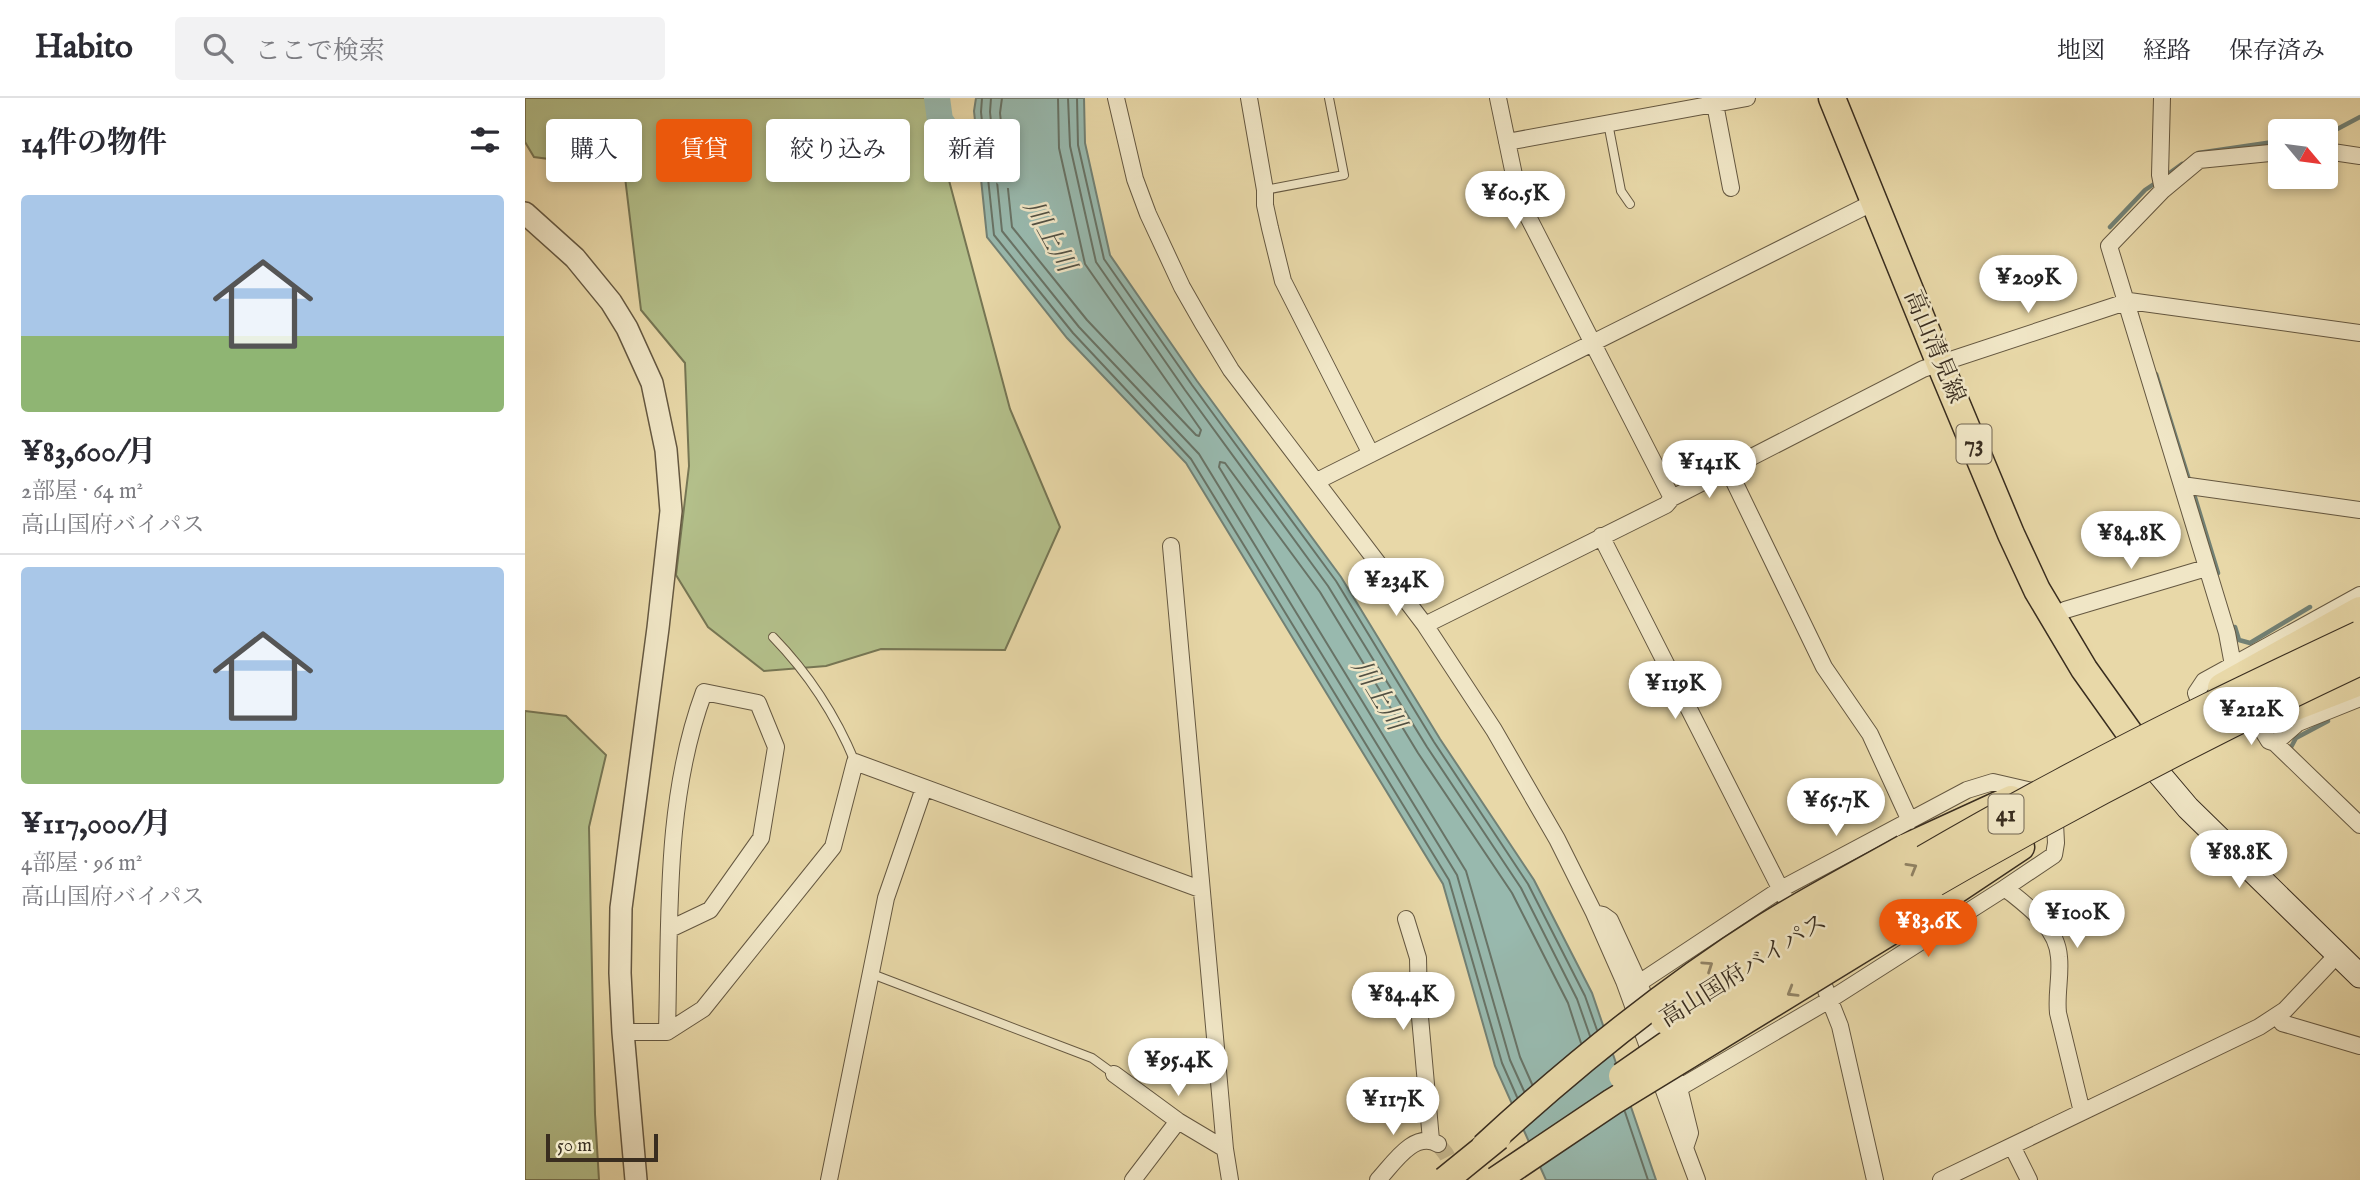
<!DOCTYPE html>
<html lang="ja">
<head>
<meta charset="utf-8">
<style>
	body { margin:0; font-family:"IM FELL English","Noto Serif JP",serif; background:#f2f2f3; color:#2b2b33; height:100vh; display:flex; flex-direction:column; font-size:26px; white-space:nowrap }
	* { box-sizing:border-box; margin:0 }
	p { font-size:23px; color:#7c7c81 }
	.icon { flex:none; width:38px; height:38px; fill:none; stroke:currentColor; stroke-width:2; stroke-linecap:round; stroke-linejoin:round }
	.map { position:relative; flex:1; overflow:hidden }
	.details { display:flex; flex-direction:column; background:#fff; width:525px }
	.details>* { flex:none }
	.hud { position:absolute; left:21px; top:21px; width:665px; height:63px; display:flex; gap:14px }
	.needle { width:46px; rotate:119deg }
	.controls { position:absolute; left:1743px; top:21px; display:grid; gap:14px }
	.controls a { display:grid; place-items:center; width:70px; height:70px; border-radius:7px; background:#fff; box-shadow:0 4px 10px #0003; font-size:35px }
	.scale { position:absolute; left:21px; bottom:18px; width:112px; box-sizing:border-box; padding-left:7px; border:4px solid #392d1f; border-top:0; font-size:19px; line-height:24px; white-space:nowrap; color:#392d1f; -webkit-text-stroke:5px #f0e6c6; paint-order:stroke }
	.price { position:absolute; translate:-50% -60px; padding:0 16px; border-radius:24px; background:#fff; color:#222; font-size:23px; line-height:46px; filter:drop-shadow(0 2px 4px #0008) }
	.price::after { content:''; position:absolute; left:50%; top:42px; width:21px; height:16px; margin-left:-10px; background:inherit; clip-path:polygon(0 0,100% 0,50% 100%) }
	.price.on { background:#ea580c; color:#fff }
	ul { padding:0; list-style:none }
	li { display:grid; align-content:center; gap:14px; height:371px; padding:0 21px }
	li+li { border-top:2px solid #e1e1e2 }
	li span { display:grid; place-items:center; height:217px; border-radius:7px; color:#555 }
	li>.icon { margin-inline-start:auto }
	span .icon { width:126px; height:126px; fill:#fffc; stroke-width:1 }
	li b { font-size:30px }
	h2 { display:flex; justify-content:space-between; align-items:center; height:84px; padding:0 21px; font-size:30px }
	.tag { padding:0 24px; border-radius:7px; background:#fff; box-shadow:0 4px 10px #0003; font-size:24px; line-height:63px }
	.tag.on { background:#ea580c; color:#fff }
	header { display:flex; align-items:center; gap:42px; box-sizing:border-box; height:98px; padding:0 35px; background:#fff; border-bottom:2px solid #e1e1e2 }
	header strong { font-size:33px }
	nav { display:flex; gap:38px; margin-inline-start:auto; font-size:24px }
	.search { width:490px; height:63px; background:#f2f2f3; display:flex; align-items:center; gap:18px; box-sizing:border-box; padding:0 24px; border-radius:7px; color:#7c7c81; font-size:26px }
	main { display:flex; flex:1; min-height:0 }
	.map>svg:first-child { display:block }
	.green { fill:#b3bf8a; stroke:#767654; stroke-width:2 }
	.water { fill:#98b9ae; stroke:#728175; stroke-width:2 }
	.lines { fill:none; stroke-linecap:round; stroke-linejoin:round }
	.shore { stroke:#687366; stroke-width:2 }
	.stream { stroke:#728175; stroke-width:4.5 }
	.river { stroke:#98b9ae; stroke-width:26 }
	.minor-tunnel { stroke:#c5b68d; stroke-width:16; stroke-dasharray:16 8; stroke-linecap:butt }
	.service-casing { stroke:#655841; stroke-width:10 }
	.minor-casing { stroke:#655841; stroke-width:18 }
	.tertiary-casing { stroke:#655841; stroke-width:24 }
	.secondary-casing { stroke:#392d1f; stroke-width:25 }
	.primary-casing { stroke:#392d1f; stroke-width:29 }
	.trunk-casing { stroke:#392d1f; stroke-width:29 }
	.motorway-casing { stroke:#392d1f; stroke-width:32 }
	.service { stroke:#f0e6c6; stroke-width:8 }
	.minor { stroke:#f0e6c6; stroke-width:16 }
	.tertiary { stroke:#f0e6c6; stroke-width:21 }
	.secondary { stroke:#f0e6c6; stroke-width:23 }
	.primary { stroke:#e8d8a8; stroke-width:26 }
	.trunk { stroke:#e8d8a8; stroke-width:26 }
	.motorway { stroke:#e8d8a8; stroke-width:30 }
	.trunk-bridge-casing { stroke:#392d1f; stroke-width:29; stroke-linecap:butt }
	.motorway-bridge-casing { stroke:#392d1f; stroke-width:32; stroke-linecap:butt }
	.trunk-bridge { stroke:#e8d8a8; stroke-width:26 }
	.motorway-bridge { stroke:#e8d8a8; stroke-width:30 }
	.oneway { stroke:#908264 }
	.labels { text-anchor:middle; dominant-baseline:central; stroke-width:5; stroke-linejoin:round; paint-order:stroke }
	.shield { fill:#f0e6c6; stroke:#706451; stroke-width:2 }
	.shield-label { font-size:23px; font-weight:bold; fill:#392d1f }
	.street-label { font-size:24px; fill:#392d1f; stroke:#f0e6c6 }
	.water-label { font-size:26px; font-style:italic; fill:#515043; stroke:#f0e6c6 }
</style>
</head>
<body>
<header>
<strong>Habito</strong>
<div class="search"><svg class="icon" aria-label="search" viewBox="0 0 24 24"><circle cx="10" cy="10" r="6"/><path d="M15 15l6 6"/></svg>ここで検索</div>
<nav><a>地図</a><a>経路</a><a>保存済み</a></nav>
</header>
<main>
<section class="details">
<h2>14件の物件<svg class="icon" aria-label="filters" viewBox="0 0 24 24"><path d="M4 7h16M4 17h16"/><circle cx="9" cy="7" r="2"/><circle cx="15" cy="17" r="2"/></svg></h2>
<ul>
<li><span style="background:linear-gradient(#a9c7e8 65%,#8fb573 0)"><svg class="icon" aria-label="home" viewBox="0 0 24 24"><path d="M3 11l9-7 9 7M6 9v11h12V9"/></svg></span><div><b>¥83,600/月</b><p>2部屋 · 64 m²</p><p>高山国府バイパス</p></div></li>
<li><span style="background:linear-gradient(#a9c7e8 75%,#8fb573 0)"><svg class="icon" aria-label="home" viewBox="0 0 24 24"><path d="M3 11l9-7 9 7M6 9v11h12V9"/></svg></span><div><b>¥117,000/月</b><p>4部屋 · 96 m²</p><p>高山国府バイパス</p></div></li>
</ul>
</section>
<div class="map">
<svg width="1835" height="1082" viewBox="0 0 1835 1082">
	<rect width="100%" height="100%" fill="#e8d8a8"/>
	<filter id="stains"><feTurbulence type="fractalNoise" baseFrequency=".00286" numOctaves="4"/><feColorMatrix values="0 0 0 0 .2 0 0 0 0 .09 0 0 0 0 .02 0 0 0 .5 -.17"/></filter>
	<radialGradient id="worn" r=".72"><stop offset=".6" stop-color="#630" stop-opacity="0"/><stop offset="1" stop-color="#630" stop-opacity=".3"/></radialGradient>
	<path class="green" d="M0,0H402L485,311L535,429L480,552L356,551L301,568L239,573L183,529L151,477L164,368L160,265L116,212L99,71L9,59L0,44Z
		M0,613L41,618L81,657L64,729L70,1016L74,1082H0Z"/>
	<path class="water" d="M451,0H559L560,45L585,157L672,283L816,479L915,641L1009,782L1067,895L1131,1082H1021L970,968L918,786L661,365L542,240L462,139L449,13Z"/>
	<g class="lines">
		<path class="shore" d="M457,0L456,14L469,137L548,235L666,361L924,782L977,965L992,999
			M466,0L465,14L477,133L554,229L674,356L932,777L985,962L999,993
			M477,0L475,15L487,129L562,222L671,337L674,338L676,332L560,166L534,50L533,0
			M543,0L545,48L571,164L660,292L803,488L902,649L996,790L1052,901L1065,938
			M552,0L553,47L579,161L667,287L811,483L909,644L1003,786L1060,898L1072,932
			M1007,986L995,959L941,773L694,369L695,364L700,365L795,494L893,655L987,795L1043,905L1056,945
			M1100,1014L1123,1082"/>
		<path class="stream" d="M1801,37L1835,19
			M1673,55L1755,43
			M1639,79L1657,66
			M1585,129L1620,92L1632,84
			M1631,276L1665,385
			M1668,393L1693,475
			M1710,529L1714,542L1725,545L1785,509
			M1767,653L1765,651L1771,640L1803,623"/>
		<path class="river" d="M412,0L415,22L439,57L468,67L483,77"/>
		<path class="minor-tunnel" d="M913,1046L921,1056L933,1080"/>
		<g class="service-casing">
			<path id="service" d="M1083,25L1096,93L1105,106
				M740,92L819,77L804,0
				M248,539C283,575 311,618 330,664
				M347,876L567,960L589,976"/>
		</g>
		<g class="minor-casing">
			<path id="minor" d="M591,0L610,81L623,116L657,189L677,224L706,272L900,527L969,632L1032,741L1069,815L1099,883L1160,1050
				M724,0L740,92V107L745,130L758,183L846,356
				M973,0L994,101L1147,400
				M1637,0L1635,77L1638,92
				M1190,6L1206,90
				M982,44L1222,0
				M1801,53L1835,58
				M1203,371L1299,569L1345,636L1385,723
				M792,383L1349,104
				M1657,387L1835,412
				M1076,438L1259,798
				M646,448L700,1051L705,1082
				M1540,512L1681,470
				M900,527L1141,407L1147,400L1398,271L1604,203L1835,235
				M1708,567L1702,535L1584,148L1638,92L1674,62L1755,54
				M1674,603L1671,595L1679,583L1835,497
				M1731,622L1744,643L1750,645L1835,727
				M1750,645L1773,625L1835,600
				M1530,725L1531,745L1529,757L1480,790C1502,808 1532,828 1534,859C1536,878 1531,896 1533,915L1557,1014
				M1480,790L1306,901L1154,990L1114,885L1256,791L1442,692L1468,684L1507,693
				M1069,815L1078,817L1085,822L1114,885
				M881,821L893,860L894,908L906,1042
				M1292,870L1315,928L1350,1082
				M1757,925L1835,948
				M98,934H142L178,911L308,749L330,664L675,791
				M142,934C145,821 139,702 179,594L233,605L251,649L236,740L185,812L145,831
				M589,976L653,1023L700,1051
				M1154,990L1165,1035L1160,1050L1172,1082
				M1487,1048L1504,1082
				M304,1082L361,800L399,690
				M608,1082L653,1023
				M853,1082C868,1066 889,1032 913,1046
				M1416,1082L1734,929L1760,912L1812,857"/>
		</g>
		<g class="tertiary-casing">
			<path id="tertiary" d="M0,115L50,160L86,204L102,230L127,285L141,352L146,413L133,530L96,810L95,875L98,934L111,1082"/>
		</g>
		<g class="secondary-casing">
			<path id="secondary" d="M1630,671L1663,710L1835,878"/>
		</g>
		<g class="primary-casing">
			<path id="primary" d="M1307,0L1415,266L1486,436L1512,492L1559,571L1623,661"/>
		</g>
		<g class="trunk-casing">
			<path id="trunk" d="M1379,750L1486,701
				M1409,807L1496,749"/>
		</g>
		<g class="motorway-casing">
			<path id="motorway" d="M1698,590L1835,514
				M1760,611L1835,582"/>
		</g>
		<use href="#service" class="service"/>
		<use href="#minor" class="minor"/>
		<use href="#tertiary" class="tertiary"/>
		<use href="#secondary" class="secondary"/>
		<use href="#primary" class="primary"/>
		<use href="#trunk" class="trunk"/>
		<use href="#motorway" class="motorway"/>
		<g class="trunk-bridge-casing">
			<path id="trunk-bridge" d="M1097,978L1153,939
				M959,1049C1047,968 1139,893 1240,829C1285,801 1333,776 1379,750
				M920,1082L973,1039
				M971,1082L1087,1004L1409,807"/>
		</g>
		<g class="motorway-bridge-casing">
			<path id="motorway-bridge" d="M1141,921C1270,838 1401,758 1536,686C1634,633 1735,585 1835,538
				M1153,939C1372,798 1599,673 1835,562"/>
		</g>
		<use href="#trunk-bridge" class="trunk-bridge"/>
		<use href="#motorway-bridge" class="motorway-bridge"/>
	</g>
	<defs><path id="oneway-chevron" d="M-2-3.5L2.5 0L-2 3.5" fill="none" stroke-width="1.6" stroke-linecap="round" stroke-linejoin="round" transform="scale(1.75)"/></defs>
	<g class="oneway">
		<use href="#oneway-chevron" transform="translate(1387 770) rotate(-30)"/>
		<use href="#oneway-chevron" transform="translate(1183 868) rotate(-34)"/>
		<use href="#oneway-chevron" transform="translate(1267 894) rotate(149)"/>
	</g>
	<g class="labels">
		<g class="shield">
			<rect x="1431.5" y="326.5" width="35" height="39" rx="5"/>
			<rect x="1463.5" y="696.5" width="35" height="39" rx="5"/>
		</g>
		<g class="shield-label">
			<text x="1449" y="346">73</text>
			<text x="1481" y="716">41</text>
		</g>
		<g class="street-label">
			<text transform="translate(1409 249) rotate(67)">高山清見線</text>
			<text transform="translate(1219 873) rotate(-32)">高山国府バイパス</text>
		</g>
		<g class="water-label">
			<text transform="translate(524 138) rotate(61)">川上川</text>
			<text transform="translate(853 597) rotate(59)">川上川</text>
		</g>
	</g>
	<rect width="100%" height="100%" filter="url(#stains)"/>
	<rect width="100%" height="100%" fill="url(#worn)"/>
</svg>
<div class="controls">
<a><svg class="needle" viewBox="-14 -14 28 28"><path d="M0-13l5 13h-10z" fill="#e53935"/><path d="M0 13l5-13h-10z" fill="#7c7c81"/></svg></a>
</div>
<div class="scale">50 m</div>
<b class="price" style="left:990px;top:133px">¥60.5K</b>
<b class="price" style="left:1503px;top:217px">¥209K</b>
<b class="price" style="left:1184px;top:402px">¥141K</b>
<b class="price" style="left:1606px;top:473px">¥84.8K</b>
<b class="price" style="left:871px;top:520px">¥234K</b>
<b class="price" style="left:1150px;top:623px">¥119K</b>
<b class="price" style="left:1726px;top:649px">¥212K</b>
<b class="price" style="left:1311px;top:740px">¥65.7K</b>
<b class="price" style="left:1714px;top:792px">¥88.8K</b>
<b class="price" style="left:1552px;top:852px">¥100K</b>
<b class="price on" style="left:1403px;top:861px">¥83.6K</b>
<b class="price" style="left:878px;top:934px">¥84.4K</b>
<b class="price" style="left:653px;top:1000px">¥95.4K</b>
<b class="price" style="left:868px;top:1039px">¥117K</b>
<div class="hud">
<a class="tag">購入</a>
<a class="tag on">賃貸</a>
<a class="tag">絞り込み</a>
<a class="tag">新着</a>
</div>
</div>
</main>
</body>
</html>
